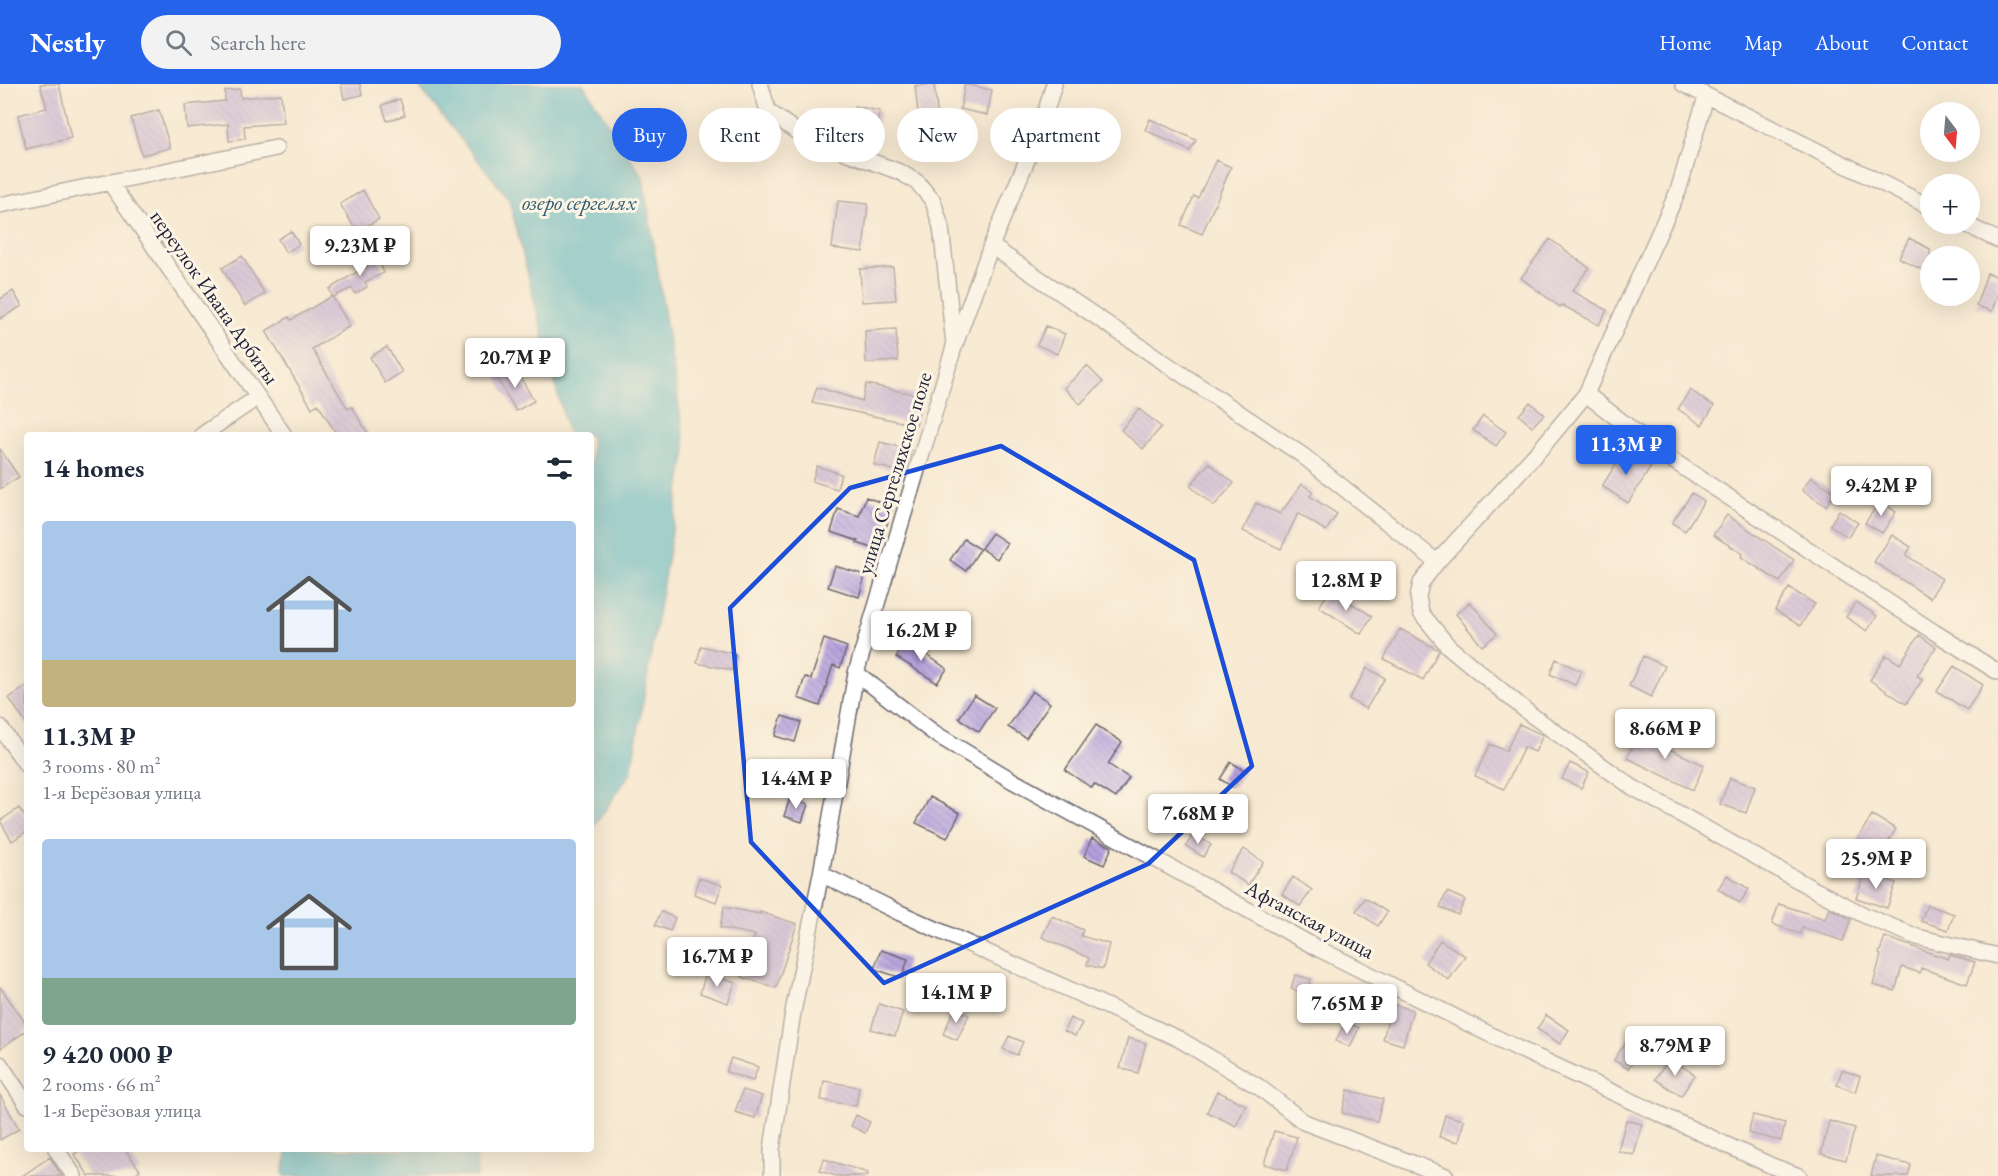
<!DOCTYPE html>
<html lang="en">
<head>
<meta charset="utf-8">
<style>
	body { margin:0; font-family:"EB Garamond",serif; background:#f2f2f3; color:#1f2937; height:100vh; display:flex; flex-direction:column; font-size:22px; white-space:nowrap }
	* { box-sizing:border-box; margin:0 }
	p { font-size:20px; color:#747a83 }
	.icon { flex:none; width:33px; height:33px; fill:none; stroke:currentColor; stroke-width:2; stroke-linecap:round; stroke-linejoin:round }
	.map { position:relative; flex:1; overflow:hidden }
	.side { position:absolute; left:24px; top:348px; width:570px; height:720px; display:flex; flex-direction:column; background:#fff; border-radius:6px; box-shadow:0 6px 24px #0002 }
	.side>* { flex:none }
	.hud { position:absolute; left:612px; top:24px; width:570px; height:54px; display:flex; gap:12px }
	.needle { width:39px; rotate:164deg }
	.buttons { position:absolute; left:1920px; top:18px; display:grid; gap:12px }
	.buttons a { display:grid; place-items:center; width:60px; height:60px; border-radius:50%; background:#fff; box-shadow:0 6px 24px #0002; font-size:30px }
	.price { position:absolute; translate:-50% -51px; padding:0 14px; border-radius:6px; background:#fff; color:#222; font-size:20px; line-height:39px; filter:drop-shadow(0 2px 3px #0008) }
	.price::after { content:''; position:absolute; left:50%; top:36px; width:18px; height:14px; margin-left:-9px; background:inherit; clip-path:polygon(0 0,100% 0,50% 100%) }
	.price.current { background:#2563eb; color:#fff }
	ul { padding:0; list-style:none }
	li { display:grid; align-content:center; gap:12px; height:318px; padding:0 18px }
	li span { display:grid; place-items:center; height:186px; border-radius:6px; color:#555 }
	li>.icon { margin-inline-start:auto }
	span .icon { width:108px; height:108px; fill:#fffc; stroke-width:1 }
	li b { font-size:26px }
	h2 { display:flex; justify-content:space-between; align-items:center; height:72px; padding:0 18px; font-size:26px }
	.chip { padding:0 21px; border-radius:27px; background:#fff; box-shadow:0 6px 24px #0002; font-size:21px; line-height:54px }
	.chip.current { background:#2563eb; color:#fff }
	header { display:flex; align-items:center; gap:36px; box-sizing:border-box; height:84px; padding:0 30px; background:#2563eb; color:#fff }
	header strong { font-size:28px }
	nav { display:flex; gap:33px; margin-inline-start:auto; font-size:21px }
	.search { width:420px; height:54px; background:#f2f2f3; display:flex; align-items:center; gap:15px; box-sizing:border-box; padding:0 21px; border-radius:33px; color:#747a83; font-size:22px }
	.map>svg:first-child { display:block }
	.water { fill:#43b0c1; stroke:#32697e; stroke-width:1.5 }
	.building { fill:url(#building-back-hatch) }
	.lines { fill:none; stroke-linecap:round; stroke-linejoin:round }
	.minor-casing { stroke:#6d6870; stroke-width:18 }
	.minor { stroke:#fff; stroke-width:15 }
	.marked { fill:none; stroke:#1d4ed8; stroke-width:4.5; stroke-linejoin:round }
	.labels { text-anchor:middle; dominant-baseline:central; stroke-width:6; stroke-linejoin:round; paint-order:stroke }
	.street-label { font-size:21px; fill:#22223b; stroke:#fcf5e5 }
	.water-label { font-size:22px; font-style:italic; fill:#2f5b71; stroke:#fcf5e5 }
</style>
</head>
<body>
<header>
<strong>Nestly</strong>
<div class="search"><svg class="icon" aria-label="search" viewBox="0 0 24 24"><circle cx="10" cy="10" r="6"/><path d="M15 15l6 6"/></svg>Search here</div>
<nav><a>Home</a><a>Map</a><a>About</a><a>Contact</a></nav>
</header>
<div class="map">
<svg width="1998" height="1092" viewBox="0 0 1998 1092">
	<defs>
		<pattern id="building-back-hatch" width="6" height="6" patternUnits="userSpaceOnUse" patternTransform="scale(1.5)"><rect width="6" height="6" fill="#b49ede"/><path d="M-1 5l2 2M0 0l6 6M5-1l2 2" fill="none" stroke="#9280b5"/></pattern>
	</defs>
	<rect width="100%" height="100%" fill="#fcf5e5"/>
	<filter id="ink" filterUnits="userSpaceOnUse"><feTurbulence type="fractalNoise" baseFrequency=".0167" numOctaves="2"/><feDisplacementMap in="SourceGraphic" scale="12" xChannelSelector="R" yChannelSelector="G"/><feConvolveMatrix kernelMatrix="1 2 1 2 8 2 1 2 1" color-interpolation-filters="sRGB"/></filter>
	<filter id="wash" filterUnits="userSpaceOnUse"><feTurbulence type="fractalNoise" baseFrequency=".008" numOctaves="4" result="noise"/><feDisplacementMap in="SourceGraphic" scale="24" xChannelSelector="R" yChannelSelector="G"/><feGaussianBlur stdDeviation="1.35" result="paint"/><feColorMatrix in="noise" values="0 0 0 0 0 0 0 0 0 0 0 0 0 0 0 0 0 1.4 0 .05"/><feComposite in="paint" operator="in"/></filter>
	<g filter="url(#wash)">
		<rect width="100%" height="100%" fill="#f7e9d1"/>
		<path class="water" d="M417,0H583L643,93L686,366L631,688L591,747V351H568L509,115Z
			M288,1065H476L477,1092H284L283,1089Z"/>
		<g id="blocks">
			<path class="building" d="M40,0H59L71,54L26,65L18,31L47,24Z
				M341,0H360L362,11L344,15Z
				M934,0L938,35L919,37L915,2Z
				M965,0L992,6L987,31L960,25Z
				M240,5L241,14L281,10L284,39L244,42L245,55L229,57L228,40L187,44L185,21L225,17V7Z
				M400,15L405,31L387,37L382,21Z
				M855,22L880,27L874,52L849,46Z
				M159,26L170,64L142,71L131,34Z
				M1150,35L1196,56L1190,67L1145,46Z
				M1216,76L1231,83L1202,150L1181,141L1194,112L1198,114Z
				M363,106L379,135L357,148L340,120Z
				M838,117L868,120L863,168L832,164Z
				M291,147L299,160L286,169L278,155Z
				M1909,154L1930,165V190L1899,174Z
				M1550,155L1589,184L1572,207L1607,226L1599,241L1562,221L1560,223L1521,194Z
				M375,169L384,189L365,198L367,203L355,210L352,204L333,213L329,205L367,182L363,174Z
				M242,172L265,210L245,222L222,184Z
				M893,183L896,216L862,218L860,185Z
				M1987,189L1998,193V209L1992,227L1976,222Z
				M13,207L22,222L0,235V215Z
				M332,212L350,242L312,265L348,325L352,323L369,351H337L318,320L312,324L266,247L289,233L291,236Z
				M1046,242L1065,250L1057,270L1037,261Z
				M896,245L898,277L866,279L865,247Z
				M387,263L402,288L385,299L370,273Z
				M514,282L534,317L516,327L496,293Z
				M1087,282L1103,298L1080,320L1064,304Z
				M866,300L922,312L916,341L812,319L817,303L862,317Z
				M1690,306L1714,322L1702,341L1678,325Z
				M1530,318L1544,330L1532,343L1519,331Z
				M1139,325L1161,343L1143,365L1121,346Z
				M1483,332L1506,348L1496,362L1473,346Z
				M880,358L911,366L905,389L874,381Z
				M0,365L19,393L0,405Z
				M1625,366L1651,383L1628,419L1602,402Z
				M1209,379L1234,399L1214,422L1190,402Z
				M817,382L841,390L837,405L812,397Z
				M1811,393L1835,408L1826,422L1802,406Z
				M1302,400L1313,408L1310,412L1337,430L1326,447L1298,429L1281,465L1243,447L1256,419L1280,430Z
				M1692,409L1704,417L1685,447L1672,439Z
				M866,413L893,423L878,466L857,459L858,457L831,448L838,425L859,432Z
				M1880,417L1896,428L1882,449L1865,439Z
				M1839,426L1858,439L1848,453L1830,441Z
				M1727,431L1794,476L1780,498L1741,473L1743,470L1713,451Z
				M992,449L1007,459L997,475L981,464Z
				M1892,451L1911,463L1906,471L1942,495L1930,514L1874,478Z
				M964,455L980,465L966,487L950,476Z
				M835,482L865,491L859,513L828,503Z
				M1789,504L1815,520L1800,542L1775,526Z
				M1330,506L1372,532L1361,550L1319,523Z
				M1470,518L1497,550L1482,562L1456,530Z
				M1856,518L1877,532L1867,547L1846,533Z
				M1400,545L1439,566L1423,596L1384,575Z
				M1919,551L1936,563L1917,592L1923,595L1906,620L1870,596L1886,571L1900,580Z
				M824,555L847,563L840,584L833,581L820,622L798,614L805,593L811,595Z
				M907,557L947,585L937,599L896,573Z
				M701,562L735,570L732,586L697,579Z
				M1643,572L1665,582L1651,613L1629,602Z
				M1556,575L1581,587L1575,601L1550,590Z
				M1954,582L1983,601L1967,626L1937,607Z
				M1367,584L1385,594L1366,625L1349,615Z
				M27,602V641L9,614Z
				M1032,607L1050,619L1026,654L1008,643Z
				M974,611L995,624L979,648L959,634Z
				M782,632L801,638L795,658L775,652Z
				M1519,640L1543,651L1535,668L1524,663L1504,705L1475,692L1490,660L1506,667Z
				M1096,641L1122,658L1108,680L1129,694L1116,714L1094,700L1092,704L1065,686Z
				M1641,645L1670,658L1667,664L1704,681L1693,706L1627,674Z
				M758,678L783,688L775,706L751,696Z
				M1231,678L1245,687L1234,704L1220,695Z
				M1570,679L1589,688L1581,704L1562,695Z
				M1730,694L1755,703L1746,729L1720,720Z
				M930,713L960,729L947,754L916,739Z
				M790,714L808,720L802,738L784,732Z
				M19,724L27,736V747L12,757L0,737Z
				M1872,731L1896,745L1877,777L1853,762Z
				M1194,749L1211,761L1203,773L1186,762Z
				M1092,754L1112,763L1104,781L1084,772Z
				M1244,765L1263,778L1248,801L1228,788Z
				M1865,788L1896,799L1887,824L1856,814Z
				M1727,791L1749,805L1740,819L1718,805Z
				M1293,793L1312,806L1300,822L1282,810Z
				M699,794L722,801L716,818L694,810Z
				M1447,808L1465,816L1458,831L1440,823Z
				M1365,814L1387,828L1378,842L1356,827Z
				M1779,820L1825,835L1829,824L1851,835L1843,857L1802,843L1800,850L1772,840Z
				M1927,821L1954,830L1948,846L1921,837Z
				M724,823L760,830V828L797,840L776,904L742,893L755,851L720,844Z
				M661,828L675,834L670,847L655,841Z
				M1052,832L1083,846L1081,852L1109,860L1103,885L1087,881L1089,874L1042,853Z
				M1885,853L1948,875L1950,871L1975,878L1967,900L1921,884L1920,889L1902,883L1895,907L1873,901L1881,871L1879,870Z
				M1440,856L1465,872L1449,896L1425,879Z
				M881,866L908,875L902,894L874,885Z
				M706,889L735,899L728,919L700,909Z
				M1295,891L1311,895L1307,910L1291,905Z
				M0,903L27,941V946L0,965Z
				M879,920L903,928L895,952L871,945Z
				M1392,920L1413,926L1403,961L1383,955Z
				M955,924L969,931L957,956L943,950Z
				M1546,931L1569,946L1560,960L1537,945Z
				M1070,934L1082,939L1075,952L1064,947Z
				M1345,938L1359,944L1350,963L1336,957Z
				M1009,952L1023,958L1017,971L1003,965Z
				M1128,954L1146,959L1138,989L1120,984Z
				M1628,955L1642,965L1628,985L1614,976Z
				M731,974L758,983L753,997L726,988Z
				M1670,974L1695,991L1681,1012L1655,995Z
				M1842,986L1860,992L1855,1008L1837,1001Z
				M824,997L859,1003L856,1022L821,1016Z
				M743,1006L762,1012L755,1034L735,1028Z
				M1348,1006L1383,1015L1377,1037L1342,1029Z
				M1217,1007L1246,1021L1236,1042L1207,1028Z
				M0,1011L19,1045L0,1056Z
				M856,1031L870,1038L865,1049L851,1042Z
				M1445,1031L1464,1036L1459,1058L1439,1053Z
				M1753,1031L1785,1039L1781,1057L1748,1049Z
				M1626,1036L1642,1040L1634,1071L1618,1067Z
				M1829,1037L1855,1044L1846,1076L1821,1070Z
				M1274,1047L1297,1053L1287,1086L1264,1080Z
				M82,1065H125L140,1086L132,1092H89L74,1070Z
				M1876,1072L1911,1081L1908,1092H1871Z
				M50,1073L62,1092H22Z
				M824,1075L868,1089V1092H836L820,1087Z"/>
		</g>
	</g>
	<g filter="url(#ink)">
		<use href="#blocks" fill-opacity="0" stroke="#6d6870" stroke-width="1.5"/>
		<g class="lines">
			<g class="minor-casing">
				<path id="minor" d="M760,0L768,27L804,53L900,88L917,98L933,117L941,143L954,260
					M1054,0L1042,40L991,162L1302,371L1437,478
					M1683,0L1930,123
					M1706,13L1678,107L1586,310L1543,362L1437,478L1421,499L1418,513L1421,529L1449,563L1530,630L1632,703L1815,806L1866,832L1917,853L1998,872
					M111,100L284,351
					M0,121L276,64
					M1965,140L1998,156
					M1586,310L1669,374L1934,548L1998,588
					M202,351L258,313
					M856,589L934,649L1013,697L1319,865L1517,964L1772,1082L1799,1092
					M0,643L27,682
					M821,790L900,829L1179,955L1259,1003L1304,1038L1446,1092
					M0,980L27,1021
					M56,1065L74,1092
					M772,1092V1065L793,928L821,790L856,589L954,263L991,162"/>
			</g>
			<use href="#minor" class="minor"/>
		</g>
	</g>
	<path d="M0 0H1998V1092H0ZM1001,362L1194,476L1252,682L1148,780L884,899L751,758L730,524L850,404Z" fill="#f7e9d1" fill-opacity=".55" fill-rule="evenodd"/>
	<path class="marked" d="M1001,362L1194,476L1252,682L1148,780L884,899L751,758L730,524L850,404Z"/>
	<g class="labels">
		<g class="street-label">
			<text transform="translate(215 213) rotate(55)">переулок Ивана Арбиты</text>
			<text transform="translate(894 389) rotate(-73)">улица Сергеляхское поле</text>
			<text transform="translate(1310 835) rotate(28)">Афганская улица</text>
		</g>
		<g class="water-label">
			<text x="579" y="118">озеро сергелях</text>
		</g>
	</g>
</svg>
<div class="buttons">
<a><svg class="needle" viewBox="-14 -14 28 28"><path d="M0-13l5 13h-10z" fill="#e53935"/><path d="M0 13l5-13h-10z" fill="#747a83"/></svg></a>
<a>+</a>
<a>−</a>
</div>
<b class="price" style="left:360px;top:193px">9.23M ₽</b>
<b class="price" style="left:515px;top:305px">20.7M ₽</b>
<b class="price current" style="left:1626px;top:392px">11.3M ₽</b>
<b class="price" style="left:1881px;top:433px">9.42M ₽</b>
<b class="price" style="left:1346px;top:528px">12.8M ₽</b>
<b class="price" style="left:921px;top:578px">16.2M ₽</b>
<b class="price" style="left:1665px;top:676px">8.66M ₽</b>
<b class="price" style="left:796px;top:726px">14.4M ₽</b>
<b class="price" style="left:1198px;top:761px">7.68M ₽</b>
<b class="price" style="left:1876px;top:806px">25.9M ₽</b>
<b class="price" style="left:717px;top:904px">16.7M ₽</b>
<b class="price" style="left:956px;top:940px">14.1M ₽</b>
<b class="price" style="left:1347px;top:951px">7.65M ₽</b>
<b class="price" style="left:1675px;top:993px">8.79M ₽</b>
<div class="hud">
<a class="chip current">Buy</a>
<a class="chip">Rent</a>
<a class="chip">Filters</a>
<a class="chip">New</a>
<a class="chip">Apartment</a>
</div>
<section class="side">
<h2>14 homes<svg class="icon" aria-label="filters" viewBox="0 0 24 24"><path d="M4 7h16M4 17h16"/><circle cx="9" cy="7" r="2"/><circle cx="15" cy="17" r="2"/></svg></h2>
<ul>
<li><span style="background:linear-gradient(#a9c7e8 75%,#c2b280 0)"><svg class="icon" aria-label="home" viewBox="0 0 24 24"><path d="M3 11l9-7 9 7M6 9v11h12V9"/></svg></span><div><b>11.3M ₽</b><p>3 rooms · 80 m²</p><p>1-я Берёзовая улица</p></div></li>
<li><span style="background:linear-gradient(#a9c7e8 75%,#7fa58c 0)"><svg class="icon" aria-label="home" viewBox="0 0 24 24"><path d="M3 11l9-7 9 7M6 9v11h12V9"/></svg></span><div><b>9 420 000 ₽</b><p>2 rooms · 66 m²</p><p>1-я Берёзовая улица</p></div></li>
</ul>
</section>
</div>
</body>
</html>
